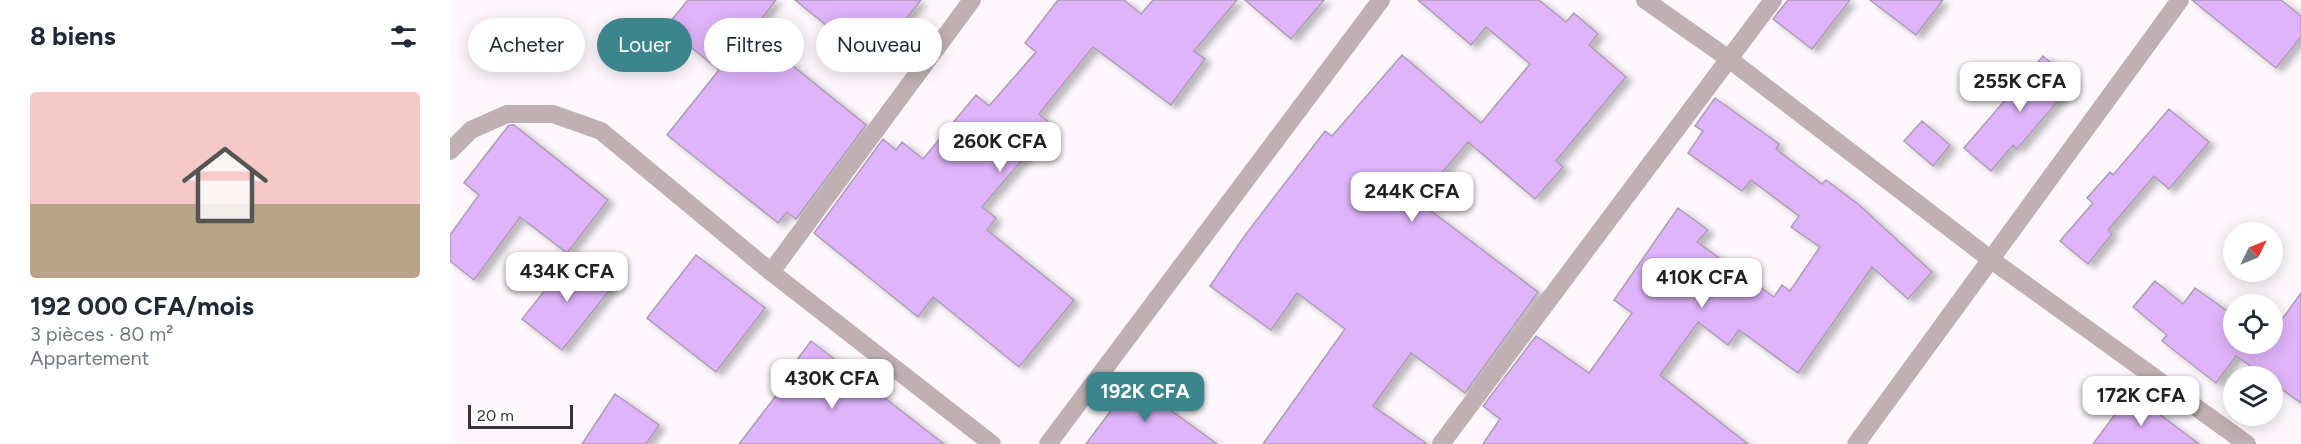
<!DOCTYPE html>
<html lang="fr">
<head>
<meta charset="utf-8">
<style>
	body { margin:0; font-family:Figtree,sans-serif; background:#f2f2f3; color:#1f2937; height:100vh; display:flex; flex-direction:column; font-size:22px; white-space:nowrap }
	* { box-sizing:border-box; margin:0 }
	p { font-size:20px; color:#747a83 }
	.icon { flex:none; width:33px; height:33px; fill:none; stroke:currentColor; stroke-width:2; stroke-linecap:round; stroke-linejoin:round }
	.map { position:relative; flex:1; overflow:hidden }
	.details { display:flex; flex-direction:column; background:#fff; width:450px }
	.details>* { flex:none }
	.top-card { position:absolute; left:18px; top:18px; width:570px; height:54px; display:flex; gap:12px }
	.needle { width:39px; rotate:47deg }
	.fabs { position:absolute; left:1773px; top:222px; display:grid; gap:12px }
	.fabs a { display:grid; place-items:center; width:60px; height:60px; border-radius:50%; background:#fff; box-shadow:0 3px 15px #0003; font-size:30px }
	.scale { position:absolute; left:18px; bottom:15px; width:105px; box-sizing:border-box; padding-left:6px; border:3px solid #3b3037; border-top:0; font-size:16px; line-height:21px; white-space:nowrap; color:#3b3037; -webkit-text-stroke:4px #fff; paint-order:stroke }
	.price { position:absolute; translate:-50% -51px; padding:0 14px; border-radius:12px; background:#fff; color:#222; font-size:20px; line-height:39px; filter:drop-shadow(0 2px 3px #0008) }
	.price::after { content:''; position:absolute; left:50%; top:36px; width:18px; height:14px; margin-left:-9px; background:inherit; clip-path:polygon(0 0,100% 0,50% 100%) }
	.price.active { background:#3d858c; color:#fff }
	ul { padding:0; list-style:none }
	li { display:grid; align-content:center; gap:12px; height:318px; padding:0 30px }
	li span { display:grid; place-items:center; height:186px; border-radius:6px; color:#555 }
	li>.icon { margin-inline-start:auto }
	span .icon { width:108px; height:108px; fill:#fffc; stroke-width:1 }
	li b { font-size:26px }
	h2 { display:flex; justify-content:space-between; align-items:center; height:72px; padding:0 30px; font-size:26px }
	.pill { padding:0 21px; border-radius:27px; background:#fff; box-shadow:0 3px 15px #0003; font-size:21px; line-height:54px }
	.pill.active { background:#3d858c; color:#fff }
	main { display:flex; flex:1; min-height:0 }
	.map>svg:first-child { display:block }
	.building { fill:#e0b4fa; stroke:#ac9cb5; stroke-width:1.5; filter:url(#shadow) }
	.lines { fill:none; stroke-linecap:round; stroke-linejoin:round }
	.minor { stroke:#c0b0b3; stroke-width:18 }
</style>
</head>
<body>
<main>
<section class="details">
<h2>8 biens<svg class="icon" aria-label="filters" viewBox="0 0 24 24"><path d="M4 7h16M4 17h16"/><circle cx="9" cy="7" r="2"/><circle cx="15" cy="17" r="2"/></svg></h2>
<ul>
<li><span style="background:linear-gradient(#f6c9c9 60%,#b9a48a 0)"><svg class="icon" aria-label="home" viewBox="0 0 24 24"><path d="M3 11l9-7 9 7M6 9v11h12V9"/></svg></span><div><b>192 000 CFA/mois</b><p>3 pièces · 80 m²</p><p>Appartement</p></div></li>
</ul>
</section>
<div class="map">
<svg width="1851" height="444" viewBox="0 0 1851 444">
	<defs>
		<filter id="shadow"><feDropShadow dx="6" dy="4" stdDeviation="3" flood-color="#0004"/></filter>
	</defs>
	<rect width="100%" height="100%" fill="#fef8fc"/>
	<path class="building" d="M238,0H326L301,32L416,125L346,219L337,212L328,223L217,135L269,70L216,27Z
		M345,0H471L422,62Z
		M608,0H674L691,14L703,0H787L744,51L755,59L721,105L643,47L589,114L602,125L532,207L546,218L537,230L624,300L569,367L483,297L468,317L364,233L433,139L446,150L452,142L473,159L526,95L539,106L586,52L575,43Z
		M795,0H874L841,39Z
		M968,0H1089L1116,22L1124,13L1148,34L1139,45L1176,77L1106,161L1113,167L1085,199L1018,142L968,201L1088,292L1015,393L961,353L923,406L977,444H813L895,329L847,293L821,330L760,286L796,234L875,131L882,136L952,55L1031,123L1080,64L1036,27L1021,45Z
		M1338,0H1400L1362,49L1323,19Z
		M1420,0H1493L1466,35Z
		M1742,0H1831L1851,16V37L1826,68Z
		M1593,56L1624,82L1567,149L1563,145L1541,171L1514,148Z
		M1265,98L1329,144L1326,149L1372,184L1376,180L1408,204L1482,272L1458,299L1422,267L1348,373L1289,330L1278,345L1248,322L1210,375L1298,444H1033L1050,419L1033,406L1086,336L1139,373L1182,313L1164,300L1228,208L1258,230L1247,242L1324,297L1332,285L1340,291L1370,247L1341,227L1349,216L1301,180L1292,191L1238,153L1253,131L1245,126Z
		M1719,109L1759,142L1719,189L1704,176L1658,230L1662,234L1638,264L1610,241L1643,203L1637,198L1660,172L1663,175Z
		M1472,121L1500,145L1483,166L1454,141Z
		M59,125H64L158,200L117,253L70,217L24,280L0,261V235L29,195L14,183Z
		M123,255L162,287L112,350L72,319Z
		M246,255L315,308L266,372L197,318Z
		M1705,281L1733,304L1745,288L1784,316V344H1822V333L1851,293V403L1822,382V376H1815L1786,356L1766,383L1712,341L1717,335L1683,307Z
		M361,341L494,444H289L332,388L328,385Z
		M682,382L767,444H636Z
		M1681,393L1749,444H1643Z
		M165,394L209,425L196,444H132Z"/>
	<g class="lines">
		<path class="minor" d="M1195,0L1279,59L1540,259L1797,444
			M0,151L21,130L57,114H103L151,131L321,272L542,444
			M321,272L522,0
			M598,444L931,0
			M991,444L1323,0
			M1406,444L1730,0"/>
	</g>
</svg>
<div class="fabs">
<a><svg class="needle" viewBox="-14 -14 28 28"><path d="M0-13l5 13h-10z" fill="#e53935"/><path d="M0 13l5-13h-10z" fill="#747a83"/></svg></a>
<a><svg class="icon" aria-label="locate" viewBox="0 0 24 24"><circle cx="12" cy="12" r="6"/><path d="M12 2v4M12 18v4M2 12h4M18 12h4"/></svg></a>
<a><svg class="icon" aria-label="layers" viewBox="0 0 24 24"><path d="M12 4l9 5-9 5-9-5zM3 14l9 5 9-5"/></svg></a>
</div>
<div class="scale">20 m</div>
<b class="price" style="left:1570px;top:113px">255K CFA</b>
<b class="price" style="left:550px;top:173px">260K CFA</b>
<b class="price" style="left:962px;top:223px">244K CFA</b>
<b class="price" style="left:117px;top:303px">434K CFA</b>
<b class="price" style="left:1252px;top:309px">410K CFA</b>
<b class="price" style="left:382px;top:410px">430K CFA</b>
<b class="price active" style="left:695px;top:423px">192K CFA</b>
<b class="price" style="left:1691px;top:427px">172K CFA</b>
<div class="top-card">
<a class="pill">Acheter</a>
<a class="pill active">Louer</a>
<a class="pill">Filtres</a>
<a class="pill">Nouveau</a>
</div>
</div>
</main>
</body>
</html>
